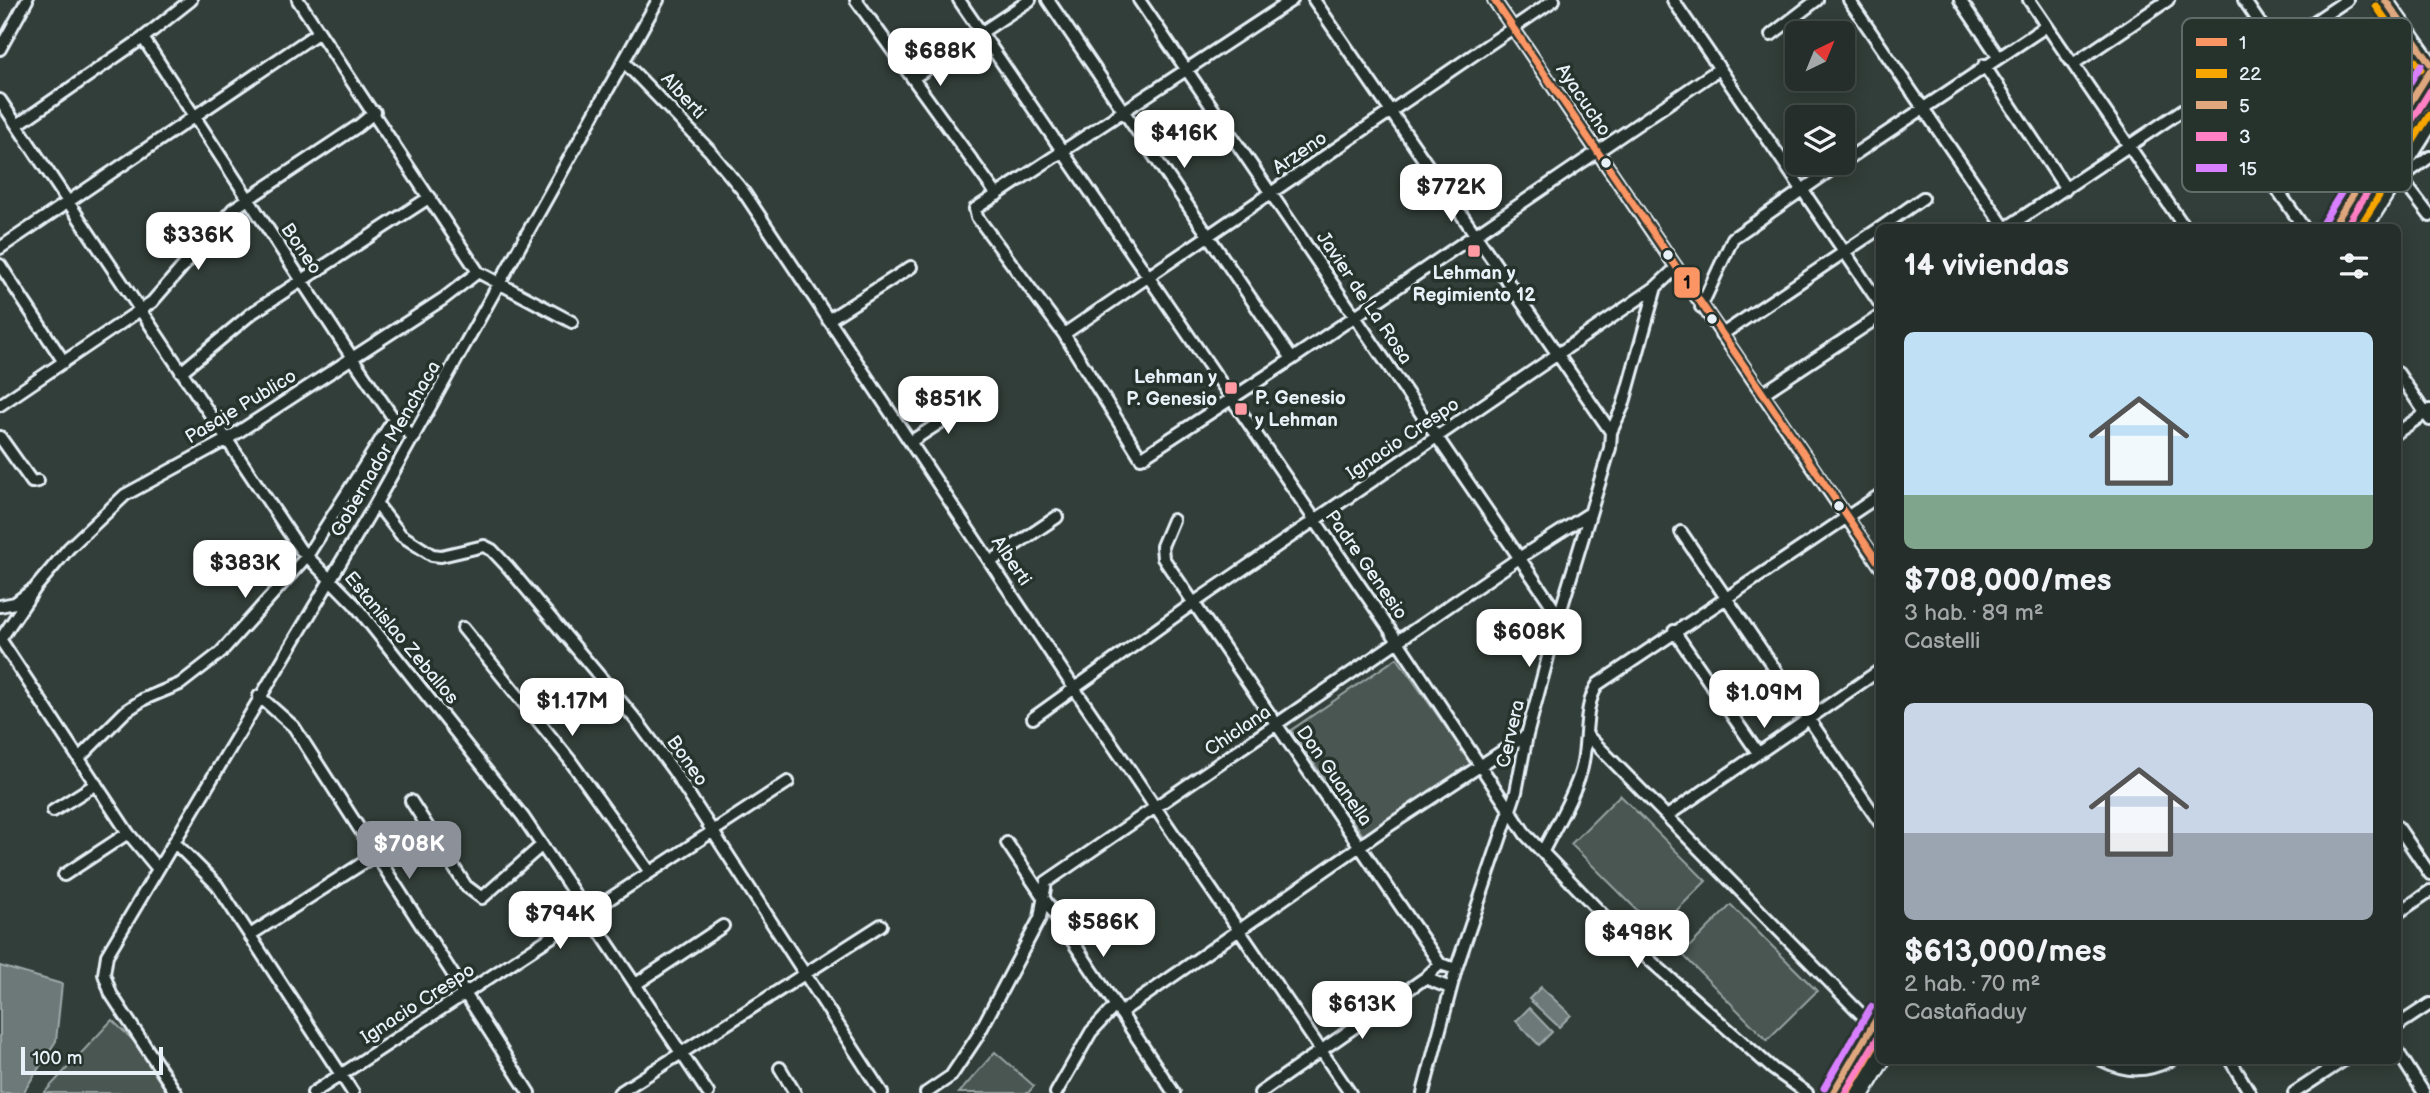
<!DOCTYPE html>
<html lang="es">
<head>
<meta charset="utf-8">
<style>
	body { margin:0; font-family:"Balsamiq Sans",sans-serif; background:#323a37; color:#f1f3f6; height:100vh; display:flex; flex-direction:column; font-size:26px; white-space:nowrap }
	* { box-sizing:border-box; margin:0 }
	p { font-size:23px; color:#a4a8a9 }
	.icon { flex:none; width:38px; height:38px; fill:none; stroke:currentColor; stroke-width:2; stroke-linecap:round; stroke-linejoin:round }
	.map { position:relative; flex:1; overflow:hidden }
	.side { position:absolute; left:1876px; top:224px; width:525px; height:840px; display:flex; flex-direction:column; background:#262e2b; border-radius:10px; box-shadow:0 4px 18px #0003,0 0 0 2px #424a47 }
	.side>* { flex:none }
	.needle { width:46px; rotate:43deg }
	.tools { position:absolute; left:1785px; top:21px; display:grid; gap:14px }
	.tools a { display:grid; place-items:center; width:70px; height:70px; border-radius:10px; background:#262e2b; box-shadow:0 4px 18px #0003,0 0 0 2px #424a47; font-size:35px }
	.scale { position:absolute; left:21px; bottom:18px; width:142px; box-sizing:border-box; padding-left:7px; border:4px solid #e8f1f8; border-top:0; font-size:19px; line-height:24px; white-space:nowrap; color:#e8f1f8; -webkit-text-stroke:5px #26332d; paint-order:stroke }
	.price { position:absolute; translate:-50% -60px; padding:0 16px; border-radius:14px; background:#fff; color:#222; font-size:23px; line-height:46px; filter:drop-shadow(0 2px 4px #0008) }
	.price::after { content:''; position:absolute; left:50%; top:42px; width:21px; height:16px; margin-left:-10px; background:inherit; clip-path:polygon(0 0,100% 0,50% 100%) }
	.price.active { background:#8c9099; color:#fff }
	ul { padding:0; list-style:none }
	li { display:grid; align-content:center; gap:14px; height:371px; padding:0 28px }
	li span { display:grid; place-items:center; height:217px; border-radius:10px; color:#555 }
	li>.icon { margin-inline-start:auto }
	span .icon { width:126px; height:126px; fill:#fffc; stroke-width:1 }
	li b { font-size:30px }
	h2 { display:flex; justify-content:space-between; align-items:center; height:84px; padding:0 28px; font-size:30px }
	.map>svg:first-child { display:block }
	.green { fill:#495651; stroke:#98a4a4; stroke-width:2 }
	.water { fill:#6d7978; stroke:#9ea9ab; stroke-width:2 }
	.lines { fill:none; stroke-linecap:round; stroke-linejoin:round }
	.minor-casing { stroke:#e8f1f8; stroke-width:16 }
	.tertiary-casing { stroke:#e8f1f8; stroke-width:19 }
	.primary-casing { stroke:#e8f1f8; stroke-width:23 }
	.minor { stroke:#26332d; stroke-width:10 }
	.tertiary { stroke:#26332d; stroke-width:14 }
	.primary { stroke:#26332d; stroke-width:18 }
	.bus-1-casing { stroke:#26332d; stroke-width:12 }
	.bus-2-casing { stroke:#26332d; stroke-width:12 }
	.bus-3-casing { stroke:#26332d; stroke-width:12 }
	.bus-4-casing { stroke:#26332d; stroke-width:12 }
	.bus-5-casing { stroke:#26332d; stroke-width:12 }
	.bus-1 { stroke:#fb9564; stroke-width:7 }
	.bus-2 { stroke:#f7a600; stroke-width:7 }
	.bus-3 { stroke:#dfa77e; stroke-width:7 }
	.bus-4 { stroke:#ff80c5; stroke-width:7 }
	.bus-5 { stroke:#d880ff; stroke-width:7 }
	.bus-dot { fill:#e8f1f8; stroke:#26332d; stroke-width:2.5 }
	.poi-dot { fill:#ff9aa2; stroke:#26332d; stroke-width:2.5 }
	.labels { text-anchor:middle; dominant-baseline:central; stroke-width:7; stroke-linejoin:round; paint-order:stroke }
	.street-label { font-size:19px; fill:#e8f1f8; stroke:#26332d }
	.poi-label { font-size:19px; font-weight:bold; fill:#e8f1f8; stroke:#26332d }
	.key { fill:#26332d; stroke:#606c6a; stroke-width:2 }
	.key-label { font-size:19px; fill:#e8f1f8 }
	.line-badge { stroke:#26332d; stroke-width:2.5 }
	.pale-badge-label { font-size:19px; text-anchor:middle; font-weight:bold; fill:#111 }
</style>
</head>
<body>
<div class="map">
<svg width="2430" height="1093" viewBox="0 0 2430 1093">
	<rect width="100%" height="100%" fill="#323e39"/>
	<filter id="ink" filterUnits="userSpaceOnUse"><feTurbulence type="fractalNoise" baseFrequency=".0143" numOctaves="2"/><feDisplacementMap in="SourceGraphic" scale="14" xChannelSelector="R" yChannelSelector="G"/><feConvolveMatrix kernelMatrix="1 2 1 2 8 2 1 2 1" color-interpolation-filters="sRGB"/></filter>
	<g filter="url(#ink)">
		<path class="green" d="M1397,658L1472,764L1364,837L1291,730Z
			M1620,795L1706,881L1657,930L1571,844Z
			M1731,905L1817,991L1767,1040L1682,954Z
			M112,1020L135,1042L168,1093H44Z
			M995,1052L1034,1086L1028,1093H959Z"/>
		<path class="water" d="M0,966L62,984L56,1041L23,1093H0Z
			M1541,987L1571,1015L1559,1027L1529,999Z
			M1529,1008L1552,1032L1539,1045L1516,1021Z"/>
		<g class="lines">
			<g class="minor-casing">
				<path id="minor" d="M298,0L478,272L572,322
					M856,0L997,195
					M959,0L1399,643L1526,835L1627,940L1773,1069L1807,1093
					M1048,0L1292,359
					M1139,0L1559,616
					M1292,0L975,209L977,217L1064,334L1141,458L1292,359L1719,69
					M1314,0L1611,432
					M1494,0L1880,566
					M1673,0L1880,304
					M1849,0L2005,228
					M1960,0L1998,56
					M2029,0L2185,228
					M2244,0L2351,156L2369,171
					M1771,35L1817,0
					M143,38L353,359L394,419L414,438
					M0,49L27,0
					M625,63L710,151L743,191L1074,688L1350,1093
					M2073,64L2168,0
					M1984,65L2066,189
					M913,78L1030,0
					M2210,93L2304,228
					M0,100L300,549L355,605L523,817L708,1093
					M17,125L143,38L191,0
					M1843,162L2045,27
					M2397,173L2430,216
					M2402,177L2430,157
					M1880,228L1923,198
					M2006,228L2347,0
					M0,248L319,32
					M0,265L64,362
					M1701,307L1733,238L1841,163
					M828,320L911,267
					M1064,334L1554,0
					M1721,335L1880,228
					M181,372L252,313L430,197
					M2398,373L2430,420
					M1762,394L1880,316
					M0,405L152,302L233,209L358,126L375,112
					M2398,432L2430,410
					M0,437L32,482L38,481
					M910,442L970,403
					M376,503L401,535L432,555L441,556L484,546L492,550L508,567L637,721L673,770L882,1093
					M1173,520L1162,546L1163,558L1440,964L1456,969
					M1681,532L1880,823
					M990,562L1057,517
					M0,606L15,603L31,591
					M463,628L569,759L650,872
					M1674,631L1758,753
					M0,639L128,833L158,869
					M0,640L36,587L69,548L125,495L226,440L443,299L478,272
					M259,696L294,727L529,1093
					M1033,718L1192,604L1656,287
					M1588,736L1860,1013L1873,1023
					M79,758L126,711L144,699L180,684L220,653L307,556L394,419
					M411,801L466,886L482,898L542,845
					M53,811L96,784
					M1667,816L1880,670
					M2398,827L2430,874
					M174,842L217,885L353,1093
					M1007,843L1174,1093
					M1543,851C1556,825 1573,798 1581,771C1589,743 1582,708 1598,684L1880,495
					M64,875L128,833
					M2398,913L2430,891
					M250,935L374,856
					M1425,978L1450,988
					M636,984L723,926
					M1120,1013L1387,827L1527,735
					M2398,1025L2430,1004
					M2398,1052L2424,1093
					M2102,1060C2128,1073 2146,1072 2171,1060
					M2230,1060L2250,1093
					M780,1068L795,1093
					M176,1093L111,994L104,974L107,955L376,503L658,0
					M313,1093L788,782
					M619,1093L881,925
					M926,1093L951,1076L977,1037L1040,918L1046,882L1519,558L1590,513
					M1056,1093L1091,1032L1115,1006
					M1260,1093L1425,978L1440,964
					M1423,1093L1456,969L1516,792L1527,735L1559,616L1610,448L1611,432L1623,406L1656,287L1675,269
					M2294,1093L2344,1060"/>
			</g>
			<g class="tertiary-casing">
				<path id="tertiary" d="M2385,0L2430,63"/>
			</g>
			<g class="primary-casing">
				<path id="primary" d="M2332,228L2430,71
					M2362,228L2430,120
					M1833,1093L1880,1012
					M1860,1093L1880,1060"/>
			</g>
			<use href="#minor" class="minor"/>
			<use href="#tertiary" class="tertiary"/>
			<use href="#primary" class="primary"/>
			<g class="bus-1-casing">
				<path id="bus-1" d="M1494,0L1880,565
					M1847,1093L1880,1037"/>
			</g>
			<g class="bus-2-casing">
				<path id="bus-2" d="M2376,6L2421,69
					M2359,228L2430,114"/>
			</g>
			<g class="bus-3-casing">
				<path id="bus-3" d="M2385,0L2430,63
					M2332,228L2430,71
					M1833,1093L1880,1013"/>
			</g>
			<g class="bus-4-casing">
				<path id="bus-4" d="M2345,228L2430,91
					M1845,1093L1880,1034"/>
			</g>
			<g class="bus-5-casing">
				<path id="bus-5" d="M2323,222L2421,65
					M1824,1088L1871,1007"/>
			</g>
			<use href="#bus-1" class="bus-1"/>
			<use href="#bus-2" class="bus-2"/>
			<use href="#bus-3" class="bus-3"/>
			<use href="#bus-4" class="bus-4"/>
			<use href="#bus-5" class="bus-5"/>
		</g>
	</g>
	<g class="bus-dot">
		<circle cx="1606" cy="163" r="6"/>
		<circle cx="1668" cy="255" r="6"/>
		<circle cx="1712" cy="319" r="6"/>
		<circle cx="1839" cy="506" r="6"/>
	</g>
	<g class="poi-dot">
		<rect x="1467" y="244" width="14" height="14" rx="3.5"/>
		<rect x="1224" y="381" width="14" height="14" rx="3.5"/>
		<rect x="1234" y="402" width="14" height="14" rx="3.5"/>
	</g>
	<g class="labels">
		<g class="street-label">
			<text transform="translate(683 96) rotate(47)">Alberti</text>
			<text transform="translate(1583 100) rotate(56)">Ayacucho</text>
			<text transform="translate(1300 153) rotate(-34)">Arzeno</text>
			<text transform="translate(301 249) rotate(56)">Boneo</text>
			<text transform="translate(1364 298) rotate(56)">Javier de La Rosa</text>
			<text transform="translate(241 407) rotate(-31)">Pasaje Publico</text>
			<text transform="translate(1403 439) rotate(-34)">Ignacio Crespo</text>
			<text transform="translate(386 449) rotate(-60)">Gobernador Menchaca</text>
			<text transform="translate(1011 561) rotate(56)">Alberti</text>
			<text transform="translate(1366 565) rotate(55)">Padre Genesio</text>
			<text transform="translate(401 638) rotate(50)">Estanislao Zeballos</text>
			<text transform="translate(1238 731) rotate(-34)">Chiclana</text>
			<text transform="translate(1511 734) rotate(-77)">Cervera</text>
			<text transform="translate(687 761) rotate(55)">Boneo</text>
			<text transform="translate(1334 776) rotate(55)">Don Guanella</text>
			<text transform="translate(418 1004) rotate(-33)">Ignacio Crespo</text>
		</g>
		<g class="poi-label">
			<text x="1474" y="273">Lehman y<tspan x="1474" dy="22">Regimiento 12</tspan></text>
			<text x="1217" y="377" text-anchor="end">Lehman y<tspan x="1217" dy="22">P. Genesio</tspan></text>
			<text x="1255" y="398" text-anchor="start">P. Genesio<tspan x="1255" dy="22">y Lehman</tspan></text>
		</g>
	</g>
	<rect x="2182" y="18" width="230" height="174" rx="10" class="key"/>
	<rect x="2196" y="38" width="31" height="8" fill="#fb9564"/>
	<rect x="2196" y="69" width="31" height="9" fill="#f7a600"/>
	<rect x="2196" y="101" width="31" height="8" fill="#dfa77e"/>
	<rect x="2196" y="132" width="31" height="9" fill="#ff80c5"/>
	<rect x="2196" y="164" width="31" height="8" fill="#d880ff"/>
	<g class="key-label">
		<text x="2239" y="49">1</text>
		<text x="2239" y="80">22</text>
		<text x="2239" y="112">5</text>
		<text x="2239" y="143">3</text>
		<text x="2239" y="175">15</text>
	</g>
	<rect class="line-badge" x="1673" y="266" width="28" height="33" rx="7" fill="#fb9564"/>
	<g class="pale-badge-label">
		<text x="1687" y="289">1</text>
	</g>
</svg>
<div class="tools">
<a><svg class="needle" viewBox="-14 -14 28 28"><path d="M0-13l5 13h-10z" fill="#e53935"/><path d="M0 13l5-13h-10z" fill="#a4a8a9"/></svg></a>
<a><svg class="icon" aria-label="layers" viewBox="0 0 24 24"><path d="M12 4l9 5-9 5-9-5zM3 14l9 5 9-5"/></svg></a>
</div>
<div class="scale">100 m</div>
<b class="price" style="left:940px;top:88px">$688K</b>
<b class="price" style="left:1184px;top:170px">$416K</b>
<b class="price" style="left:1451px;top:224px">$772K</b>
<b class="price" style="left:198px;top:272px">$336K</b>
<b class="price" style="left:948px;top:436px">$851K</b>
<b class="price" style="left:245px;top:600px">$383K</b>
<b class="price" style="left:1529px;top:669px">$608K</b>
<b class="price" style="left:1764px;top:730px">$1.09M</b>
<b class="price" style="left:572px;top:738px">$1.17M</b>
<b class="price active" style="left:409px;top:881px">$708K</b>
<b class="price" style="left:560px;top:951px">$794K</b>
<b class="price" style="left:1103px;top:959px">$586K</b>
<b class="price" style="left:1637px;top:970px">$498K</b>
<b class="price" style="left:1362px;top:1041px">$613K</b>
<section class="side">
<h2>14 viviendas<svg class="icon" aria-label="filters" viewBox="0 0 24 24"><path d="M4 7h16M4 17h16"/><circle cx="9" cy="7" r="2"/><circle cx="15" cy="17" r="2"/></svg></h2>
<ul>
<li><span style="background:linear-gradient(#bfe0f5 75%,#7fa58c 0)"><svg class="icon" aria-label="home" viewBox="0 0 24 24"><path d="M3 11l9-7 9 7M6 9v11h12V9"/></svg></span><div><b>$708,000/mes</b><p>3 hab. · 89 m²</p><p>Castelli</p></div></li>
<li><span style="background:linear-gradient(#c9d6e8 60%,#9aa5b1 0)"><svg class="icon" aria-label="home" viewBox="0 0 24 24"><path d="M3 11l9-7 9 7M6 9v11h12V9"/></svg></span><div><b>$613,000/mes</b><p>2 hab. · 70 m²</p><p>Castañaduy</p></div></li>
</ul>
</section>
</div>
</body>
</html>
